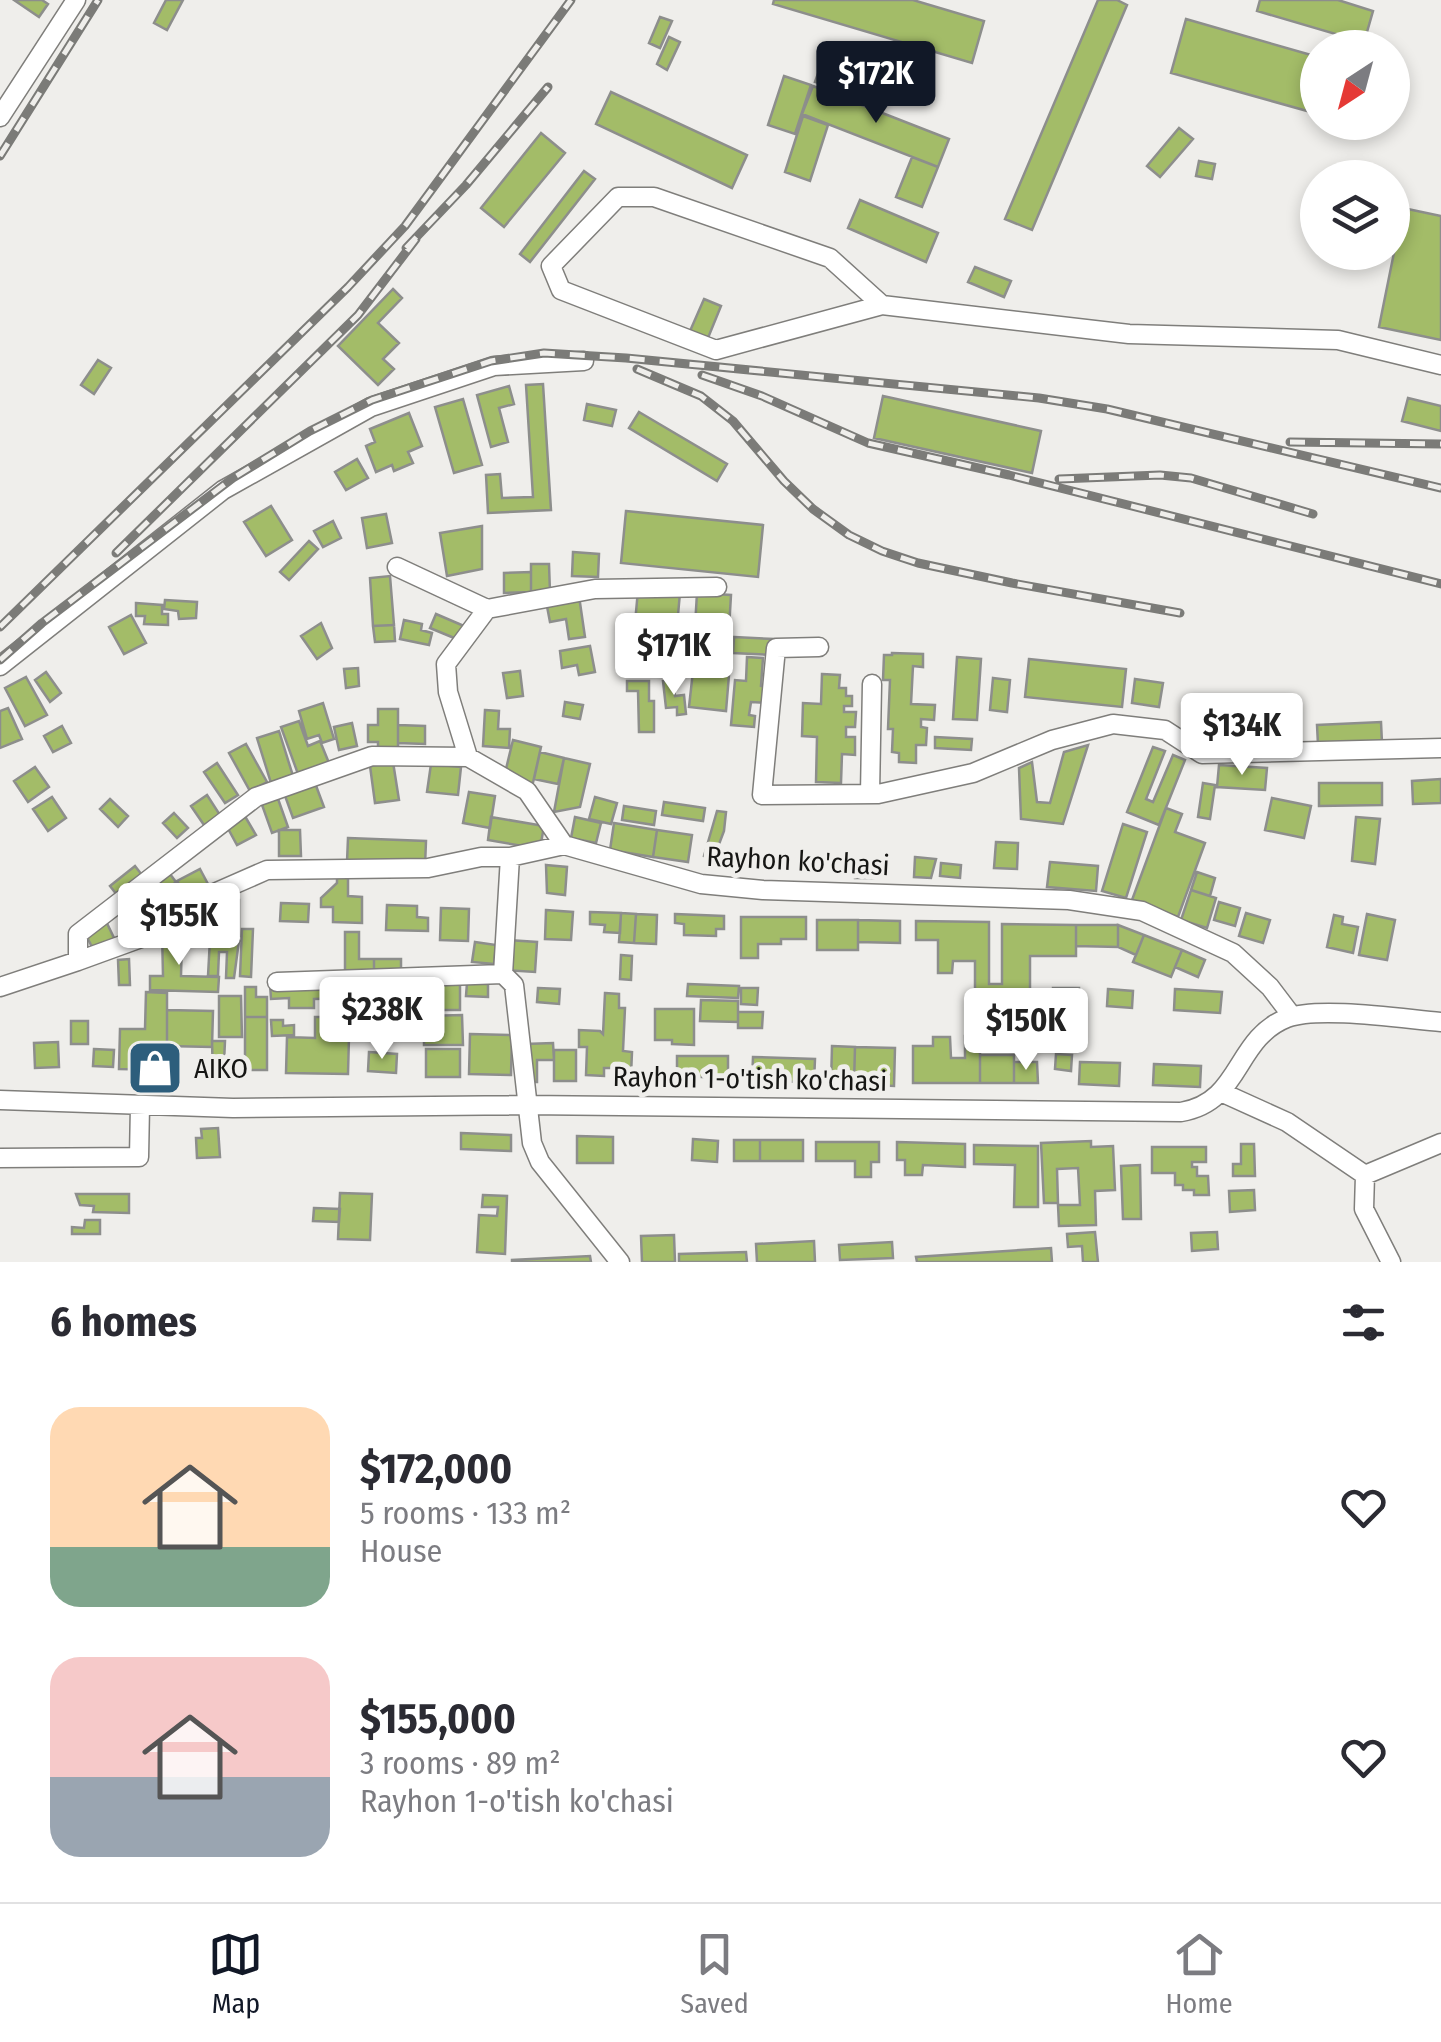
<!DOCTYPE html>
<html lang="en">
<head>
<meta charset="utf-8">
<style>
	body { margin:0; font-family:"Fira Sans Condensed",sans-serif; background:#f7f7f7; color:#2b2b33; height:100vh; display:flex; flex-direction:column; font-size:38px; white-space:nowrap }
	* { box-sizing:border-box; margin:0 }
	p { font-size:32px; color:#7c7c81 }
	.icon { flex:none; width:55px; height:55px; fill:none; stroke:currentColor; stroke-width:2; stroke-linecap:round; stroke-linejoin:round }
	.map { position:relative; height:1262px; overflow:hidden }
	.details { display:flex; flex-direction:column; background:#fff; flex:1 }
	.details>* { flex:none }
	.needle { width:65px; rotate:216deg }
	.buttons { position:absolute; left:1300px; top:30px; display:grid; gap:20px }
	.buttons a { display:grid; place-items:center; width:110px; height:110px; border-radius:50%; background:#fff; box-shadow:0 5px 15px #0003; font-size:50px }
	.price { position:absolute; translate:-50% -85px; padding:0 22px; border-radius:10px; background:#fff; color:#222; font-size:32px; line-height:65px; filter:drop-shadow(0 2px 5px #0008) }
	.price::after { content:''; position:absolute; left:50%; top:60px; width:30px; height:22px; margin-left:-15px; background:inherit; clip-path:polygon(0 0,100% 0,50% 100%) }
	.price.on { background:#111827; color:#fff }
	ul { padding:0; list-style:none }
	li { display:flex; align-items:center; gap:30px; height:250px; padding:0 50px }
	li span { display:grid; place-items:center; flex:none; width:280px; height:200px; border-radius:30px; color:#555 }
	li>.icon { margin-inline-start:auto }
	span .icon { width:120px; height:120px; fill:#fffc; stroke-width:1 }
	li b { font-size:42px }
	h2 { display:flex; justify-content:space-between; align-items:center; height:120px; padding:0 50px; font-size:42px }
	.menu { display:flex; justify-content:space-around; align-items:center; height:140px; border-top:2px solid #e1e1e2; background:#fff; font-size:28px; color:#7c7c81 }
	.menu a { display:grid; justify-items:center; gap:5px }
	.menu .on { color:#111827 }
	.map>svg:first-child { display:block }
	.building { fill:#a3bc68; stroke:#8d8e8c; stroke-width:2.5 }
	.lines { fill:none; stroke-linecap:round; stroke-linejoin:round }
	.minor-casing { stroke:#7f7e7b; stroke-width:21 }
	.minor { stroke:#fff; stroke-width:18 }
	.rail-casing { stroke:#7b7b78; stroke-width:9 }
	.rail { stroke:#efeeeb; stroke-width:5; stroke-dasharray:15; stroke-linecap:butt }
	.labels { text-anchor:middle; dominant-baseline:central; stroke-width:10; stroke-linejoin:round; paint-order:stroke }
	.street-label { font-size:28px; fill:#161614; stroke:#efeeeb }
	.poi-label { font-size:28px; fill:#161614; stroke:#efeeeb; text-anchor:start }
</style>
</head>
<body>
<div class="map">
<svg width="1441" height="1262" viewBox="0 0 1441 1262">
	<rect width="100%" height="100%" fill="#efeeeb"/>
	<path class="building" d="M14,0H42L48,4L39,17Z
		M166,0H183L167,30L154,23Z
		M774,0H913L984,21L972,63L773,4Z
		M1098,0H1117L1127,5L1032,230L1005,219Z
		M1260,0H1338L1373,11L1363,46L1345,40L1346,37L1257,11Z
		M660,17L672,21L660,48L649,43Z
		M1186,19L1318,57V114L1171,73Z
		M669,37L680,42L667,70L657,64Z
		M825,54L838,58L829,86L815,82Z
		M784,76L811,85L795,134L768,125Z
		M813,86L949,139L938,167L802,114Z
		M611,92L747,155L732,188L596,124Z
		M803,116L828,125L810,181L785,172Z
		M1179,128L1193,139L1160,177L1147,166Z
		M541,133L565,153L504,227L481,208Z
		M912,157L938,167L922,207L896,197Z
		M1199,161L1215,164L1212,179L1196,176Z
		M584,171L595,179L530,262L520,254Z
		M860,200L938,233L926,262L848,228Z
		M1403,208L1441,216V340L1379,327Z
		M975,267L1011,281L1004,297L968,282Z
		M393,289L402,298L378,323L399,343L383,359L394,369L378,385L338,346Z
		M704,299L721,306L708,338L690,331Z
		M98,360L111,368L94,394L81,385Z
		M543,384L551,510L488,513L486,475L500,474L502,498L533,497L526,385Z
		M509,386L514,404L499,408L508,442L491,447L477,395Z
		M883,396L1041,431L1032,473L874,438Z
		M1408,398L1441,406V431L1402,421Z
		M463,399L482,465L454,473L435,407Z
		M587,404L616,410L612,426L584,420Z
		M639,412L727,464L717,481L629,428Z
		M409,413L422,446L408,452L413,463L394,471L392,465L376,472L366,446L375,442L370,429Z
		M357,459L368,478L346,490L335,472Z
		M271,506L292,540L266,556L244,522Z
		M626,511L763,525L758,577L621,563Z
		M386,514L392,543L367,548L362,518Z
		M333,521L341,538L323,547L314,531Z
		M482,526V569L447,576L440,533Z
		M309,541L318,549L289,580L280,572Z
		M573,552L599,554L598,577L572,576Z
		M531,564H549L550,592H531Z
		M531,572V592L504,593V573Z
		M390,576L394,625L373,626L370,578Z
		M638,590L680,593L677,626L635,623Z
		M697,593L731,595L727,663L693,660Z
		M579,596L585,637L569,639L566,619L550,622L546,601Z
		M165,600L197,602L196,618L179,619L178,611L164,609Z
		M136,603L162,605V614H168V625L144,624L145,616H136Z
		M436,614L464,626L459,640L430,628Z
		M131,615L146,643L124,654L109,627Z
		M404,620L422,624L421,630L432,633L429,645L400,639Z
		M321,623L332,648L317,659L301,636Z
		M394,625L395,641L375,642L373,626Z
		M734,637L774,639L773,655L733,653Z
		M590,646L595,672L579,675L577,665L562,668L560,651Z
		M892,653L923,654V667L913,666L911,704L935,705L934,720L921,719V727L927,728L926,745H916V763L899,762V753L892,752L893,729H888L890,680H883L884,655H892Z
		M747,657L763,658L761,686L770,687L769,703L751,702L749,715L755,716L754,727L731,725L735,680L746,681Z
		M957,657L981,659L977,720L953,719Z
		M1029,659L1126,669L1122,707L1025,697Z
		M358,668L359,686L346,688L344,669Z
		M520,671L523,696L507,698L503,673Z
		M693,671L729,675L726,711L689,707Z
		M46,672L61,693L50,702L35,680Z
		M822,674L840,675L839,688H846V696H852V706H844V712H856L855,727H846V737H855V755L842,754L841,783L816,782L817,737L802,736L803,703L821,704Z
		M26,677L47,715L25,726L5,688Z
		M993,678L1010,680L1007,712L990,710Z
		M1135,679L1163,683L1159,707L1132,703Z
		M673,680L675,696L684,695L686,714L677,715V707L666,708L663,681Z
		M627,681H649V701H654V732H639L638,691H627Z
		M565,702L583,705L580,719L563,716Z
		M323,703L334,739L322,743L319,735L307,739L299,711Z
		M8,708L22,739L0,748V711Z
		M378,709H398V748H378V742H368V725H378Z
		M485,710L499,711L498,729H510L509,748L483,746Z
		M299,721L308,746L320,741L329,763L298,774L281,727Z
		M1209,721H1271V745H1209Z
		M1381,722L1382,743L1318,745L1317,725Z
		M352,723L357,746L339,750L334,727Z
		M398,725L425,726V744L398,743Z
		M62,726L71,743L53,752L44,736Z
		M279,731L293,776L271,783L257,738Z
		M935,737L972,739L971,750L935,748Z
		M513,740L541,747L532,787L506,769Z
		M246,744L267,782L250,791L229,753Z
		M1088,745L1063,824L1021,819L1019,768L1032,762L1037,802L1050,803L1064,752Z
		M1153,747L1165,751L1146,799L1153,802L1173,755L1185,760L1159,825L1127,812Z
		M540,752L564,758L558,784L534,779Z
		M564,758L590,764L580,807L554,812Z
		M393,762L399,800L375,803L370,766Z
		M217,763L238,795L225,803L204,772Z
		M431,764L461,767L458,795L427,792Z
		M1219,765L1267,768L1265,790L1217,787Z
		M35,767L49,787L28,802L14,781Z
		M1441,779V803L1413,804L1412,781Z
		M315,783L324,807L293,818L284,793Z
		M1203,783L1215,785L1210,819L1198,817Z
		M1319,783H1382V805L1319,806Z
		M469,792L495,796L490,828L463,823Z
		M207,795L220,815L204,825L191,806Z
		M277,796L288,827L272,833L261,802Z
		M52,797L66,818L48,831L33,809Z
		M595,797L617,803L611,824L589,819Z
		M1272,798L1311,806L1304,838L1265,830Z
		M110,799L128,816L118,827L100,809Z
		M664,802L705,808L703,821L662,815Z
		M624,806L656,811L654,825L622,820Z
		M1166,808L1182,814L1175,832L1205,843L1178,917L1132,900Z
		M717,811L726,812L724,831L713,860L704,856Z
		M174,813L188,828L177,838L163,823Z
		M243,813L256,835L237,845L225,823Z
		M491,817L544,826L540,849L488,840Z
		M575,817L601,823L596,843L571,838Z
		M1356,817L1380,819L1375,864L1352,861Z
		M614,823L657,830L653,857L610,850Z
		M1123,824L1147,832L1126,898L1102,891Z
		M279,830H300L301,856H279Z
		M657,830L692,835L688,862L653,857Z
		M348,838L426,841L425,866L347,862Z
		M996,842L1018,843L1017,869L994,868Z
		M915,857L936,859L931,878L914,877Z
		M843,858H865V863H876V878H855V872H843Z
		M1050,862L1098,866L1096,891L1047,887Z
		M941,863L961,865L960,878L940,876Z
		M546,865L567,867L565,895L547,893Z
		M135,866L142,875L117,895L110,886Z
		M200,869L209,886L187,898L177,881Z
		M167,870L176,882L166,890L175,902L144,926L131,909L146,898L140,890Z
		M1197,872L1215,878L1210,896L1191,890Z
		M337,873H348V896L362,897V923L333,922V907H321V898L337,883Z
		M1191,890L1216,898L1207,928L1181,920Z
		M239,900V936L190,935L182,915L203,901Z
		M1219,902L1240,908L1235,926L1214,920Z
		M281,903L309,904L308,922L280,921Z
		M387,905L417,906V917L428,918V931L386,930Z
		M441,908L469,909L468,941L440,940Z
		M546,910L573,912L571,940L545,939Z
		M590,912L621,913L620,933L604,932L605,925L590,924Z
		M621,913L636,914L634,943L619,942Z
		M1246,913L1270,920L1263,943L1239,936Z
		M636,914L657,915L656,944L634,943Z
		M675,914L724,916V929H716V936L684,935V924L675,923Z
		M1367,914L1395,920L1387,960L1359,955Z
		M1334,915L1343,917L1342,924L1358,927L1353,953L1327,947Z
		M104,917L115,940L92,947L85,933Z
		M741,917H806V939H781V944H758V958H741Z
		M817,920H858V950H817Z
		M858,920L900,921V943L858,942Z
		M916,921L989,922V984H1002V924L1076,925V956H1030V1005H975V961H953L952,973H938V940H916Z
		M177,923L182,939L181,976L219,977L218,992L150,990V976H163L162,931Z
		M1076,925H1118V947L1076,946Z
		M1118,925L1144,935L1136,955L1118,947Z
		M242,929H253L251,977L240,976Z
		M345,932H359V959H374V975H345Z
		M1144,935L1182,950L1171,977L1133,962Z
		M210,939L239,941L234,978H226L227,952H219L218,976H208Z
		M508,940L537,942L535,972L506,970Z
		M475,942L496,945L494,964L472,962Z
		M1182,950L1205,960L1198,977L1175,967Z
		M621,955L632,956L631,980L620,979Z
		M129,959L130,985H119L118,960Z
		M374,959H401V975H374Z
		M350,983V998L314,999V1008H289V998L271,999L270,984Z
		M424,983H460V1010H424Z
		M467,983L488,984V997L466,996Z
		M688,984L739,986L738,998L687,996Z
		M384,985H414V1001H384Z
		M245,987H256V997H267V1017H245Z
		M538,988L560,989L559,1004L537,1002Z
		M741,988H758L757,1005L741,1004Z
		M1053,988H1079V1006H1053Z
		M1108,989L1133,991L1132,1008L1107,1006Z
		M1175,989L1222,992L1220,1013L1174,1010Z
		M146,992L167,993V1070L119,1069L120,1029H145Z
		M605,993L619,994V1008H625L623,1051L632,1052L631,1075H613V1068H604V1076L586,1075L587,1047H579V1030L600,1031L603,1034Z
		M219,996H241L242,1037H219Z
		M701,1000L738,1001V1022L700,1021Z
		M655,1009H694V1045L672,1044V1040H655Z
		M167,1010L213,1011L212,1047L167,1046Z
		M738,1012H763L762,1028H738Z
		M462,1015L463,1045H424V1016Z
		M245,1017H267V1070H245Z
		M315,1017H328V1036L349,1037L348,1074L286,1073L287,1037L315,1038Z
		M271,1020H283V1026L294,1025V1035L272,1036Z
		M71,1021H88V1044H71Z
		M470,1034L512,1035L511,1075L469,1074Z
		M965,1036H980V1083H913V1046H933V1037H950L951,1058H965Z
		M212,1041H225L224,1062H245V1079H213Z
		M58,1042L59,1067L35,1068L34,1043Z
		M553,1043L554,1060H537V1082H525V1044Z
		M832,1046L855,1047L854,1084H831Z
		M855,1047L895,1048L894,1086L854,1084Z
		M94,1049L114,1050L113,1067L93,1066Z
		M426,1049H460V1077H426Z
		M554,1050H576V1081H554Z
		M369,1052L397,1054L396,1073L368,1071Z
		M1056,1054L1072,1055L1071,1071L1055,1069Z
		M980,1055H1014V1083H980Z
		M677,1056H728V1077H677Z
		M753,1057L815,1059L814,1082L752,1081Z
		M1014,1062H1037L1038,1083H1014Z
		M1080,1062L1120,1063L1119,1086L1079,1084Z
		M1154,1064L1201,1066L1200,1087L1153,1085Z
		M218,1128L220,1157L197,1158L196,1138H202L201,1129Z
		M461,1133L511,1135V1151L461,1149Z
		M577,1136L613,1137V1163H577Z
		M693,1139L718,1141L717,1162L692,1160Z
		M734,1140H760V1161H734Z
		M760,1140H803V1161H760Z
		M1091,1141V1147L1113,1146L1115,1190L1095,1191L1096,1225L1059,1226L1058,1205H1080L1078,1168L1057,1169L1058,1203H1044L1041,1143Z
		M816,1142H879V1162H871V1177H855V1161H816Z
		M897,1142L965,1144V1167L923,1165L922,1175H905V1160H897Z
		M1241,1144H1254L1255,1176H1233V1164H1241Z
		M974,1145L1038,1146V1207H1014L1015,1165L974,1164Z
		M1152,1147H1206V1162H1192V1167H1197V1176H1208L1209,1195H1194V1190H1183V1185H1175V1173H1152Z
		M1140,1165L1141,1219H1123L1121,1166Z
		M1254,1190L1255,1210L1230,1212L1229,1191Z
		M340,1193L372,1194L370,1240L338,1239Z
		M76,1194H129V1213L93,1212L94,1206L80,1205Z
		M483,1195L507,1196L505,1254L477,1252L479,1215L497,1216L498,1207H482Z
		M314,1208L340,1209L339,1222L313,1221Z
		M85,1220H100V1234H72V1227L84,1228Z
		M1095,1232L1098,1262H1083L1082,1246L1068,1247L1067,1234Z
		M1217,1232L1218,1249L1192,1251L1191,1233Z
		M674,1235L675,1262H642L641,1236Z
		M814,1241L815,1262H757L756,1244Z
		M892,1242L893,1258L840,1260L839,1245Z
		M1051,1248L1052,1262H917L916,1257Z
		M746,1252L747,1262H679V1254Z
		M590,1256L591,1262H512V1260Z"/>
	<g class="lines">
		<g class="minor-casing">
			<path id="minor" d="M0,117L76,0
				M882,305L830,258L654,197H618L551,266L561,290L716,350L882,305L1129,334L1338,340L1441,365
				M397,567L487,609
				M819,647L776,648L762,795L878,794L973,773L1052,740L1113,724L1165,730L1202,754L1441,748
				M0,666L223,490L371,407L494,366L584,361
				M468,757L448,692L446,664L487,609L595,589L717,587
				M870,794L872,684
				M510,857L503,974L514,985L532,1143L540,1162L620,1262
				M78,961L144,937L171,921L187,905L267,870L428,868L481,857H510L564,845
				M277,982L503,974
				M0,987L78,961V934L256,797L372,756L468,757L527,791L564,845L701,884L763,890L1069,900L1142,911L1233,953L1270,987L1292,1016
				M1223,1093L1287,1122L1365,1175
				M0,1100L233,1108L526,1105L1181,1112C1242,1102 1234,1039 1287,1018C1319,1006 1404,1019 1441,1022
				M0,1158L139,1157L140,1106
				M1365,1175L1364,1209L1391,1262
				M1365,1175L1441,1143"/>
		</g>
		<use href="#minor" class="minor"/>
		<g class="rail-casing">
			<path id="rail" d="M0,156L98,0
				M406,248L466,185L548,87
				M637,369L701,396L733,421L784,481L813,509L849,535L882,551L918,563L1012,583L1180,613
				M702,375L762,396L868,443L1009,475L1441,584
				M1290,442L1441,444
				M1059,479L1160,475L1191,478L1313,514
				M116,553L358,315L416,239
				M0,627L348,287L405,226L571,0
				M0,660L42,623L233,478L310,431L372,400L491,361L544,353L626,358L1039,398L1107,409L1441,488"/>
		</g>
		<use href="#rail" class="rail"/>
	</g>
	<defs>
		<g id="shop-square" transform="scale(2.875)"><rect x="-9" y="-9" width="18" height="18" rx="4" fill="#2d5e7c" stroke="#efeeeb"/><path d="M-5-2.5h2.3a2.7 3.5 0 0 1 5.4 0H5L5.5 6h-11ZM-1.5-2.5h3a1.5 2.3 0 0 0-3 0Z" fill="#fff"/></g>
	</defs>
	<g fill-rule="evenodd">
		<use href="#shop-square" x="155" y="1068"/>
	</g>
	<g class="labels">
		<g class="street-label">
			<text transform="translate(798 861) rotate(3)">Rayhon ko'chasi</text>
			<text transform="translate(750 1079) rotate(1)">Rayhon 1-o'tish ko'chasi</text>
		</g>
		<g class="poi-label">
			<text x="194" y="1068">AIKO</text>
		</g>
	</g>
</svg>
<div class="buttons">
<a><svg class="needle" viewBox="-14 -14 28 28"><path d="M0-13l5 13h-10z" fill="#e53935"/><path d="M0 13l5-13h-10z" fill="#7c7c81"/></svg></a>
<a><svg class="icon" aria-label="layers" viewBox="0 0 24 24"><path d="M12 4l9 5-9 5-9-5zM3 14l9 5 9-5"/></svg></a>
</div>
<b class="price on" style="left:876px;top:126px">$172K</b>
<b class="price" style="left:674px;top:698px">$171K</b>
<b class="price" style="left:1242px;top:778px">$134K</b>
<b class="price" style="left:179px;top:968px">$155K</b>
<b class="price" style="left:382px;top:1062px">$238K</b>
<b class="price" style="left:1026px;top:1073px">$150K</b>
</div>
<section class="details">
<h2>6 homes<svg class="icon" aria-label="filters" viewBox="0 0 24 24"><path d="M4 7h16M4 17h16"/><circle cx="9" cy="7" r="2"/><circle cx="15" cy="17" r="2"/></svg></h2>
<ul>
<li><span style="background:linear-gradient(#ffd9b3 70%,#7fa58c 0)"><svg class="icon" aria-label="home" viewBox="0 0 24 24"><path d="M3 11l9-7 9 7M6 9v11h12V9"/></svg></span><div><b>$172,000</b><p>5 rooms · 133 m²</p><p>House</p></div><svg class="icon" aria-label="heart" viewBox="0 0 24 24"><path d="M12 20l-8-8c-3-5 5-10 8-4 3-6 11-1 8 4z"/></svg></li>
<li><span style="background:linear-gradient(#f6c9c9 60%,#9aa5b1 0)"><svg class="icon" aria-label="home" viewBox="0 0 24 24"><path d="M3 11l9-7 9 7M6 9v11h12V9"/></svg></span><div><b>$155,000</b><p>3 rooms · 89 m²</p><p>Rayhon 1-o'tish ko'chasi</p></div><svg class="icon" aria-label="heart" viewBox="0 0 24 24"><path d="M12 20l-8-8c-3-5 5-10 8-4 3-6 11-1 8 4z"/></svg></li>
</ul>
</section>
<nav class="menu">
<a class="on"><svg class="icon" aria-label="map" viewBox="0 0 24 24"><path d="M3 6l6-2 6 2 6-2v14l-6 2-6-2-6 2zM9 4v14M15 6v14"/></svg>Map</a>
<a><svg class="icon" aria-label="saved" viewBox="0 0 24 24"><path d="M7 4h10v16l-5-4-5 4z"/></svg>Saved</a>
<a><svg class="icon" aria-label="home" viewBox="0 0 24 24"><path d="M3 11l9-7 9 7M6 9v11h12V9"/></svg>Home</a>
</nav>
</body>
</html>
